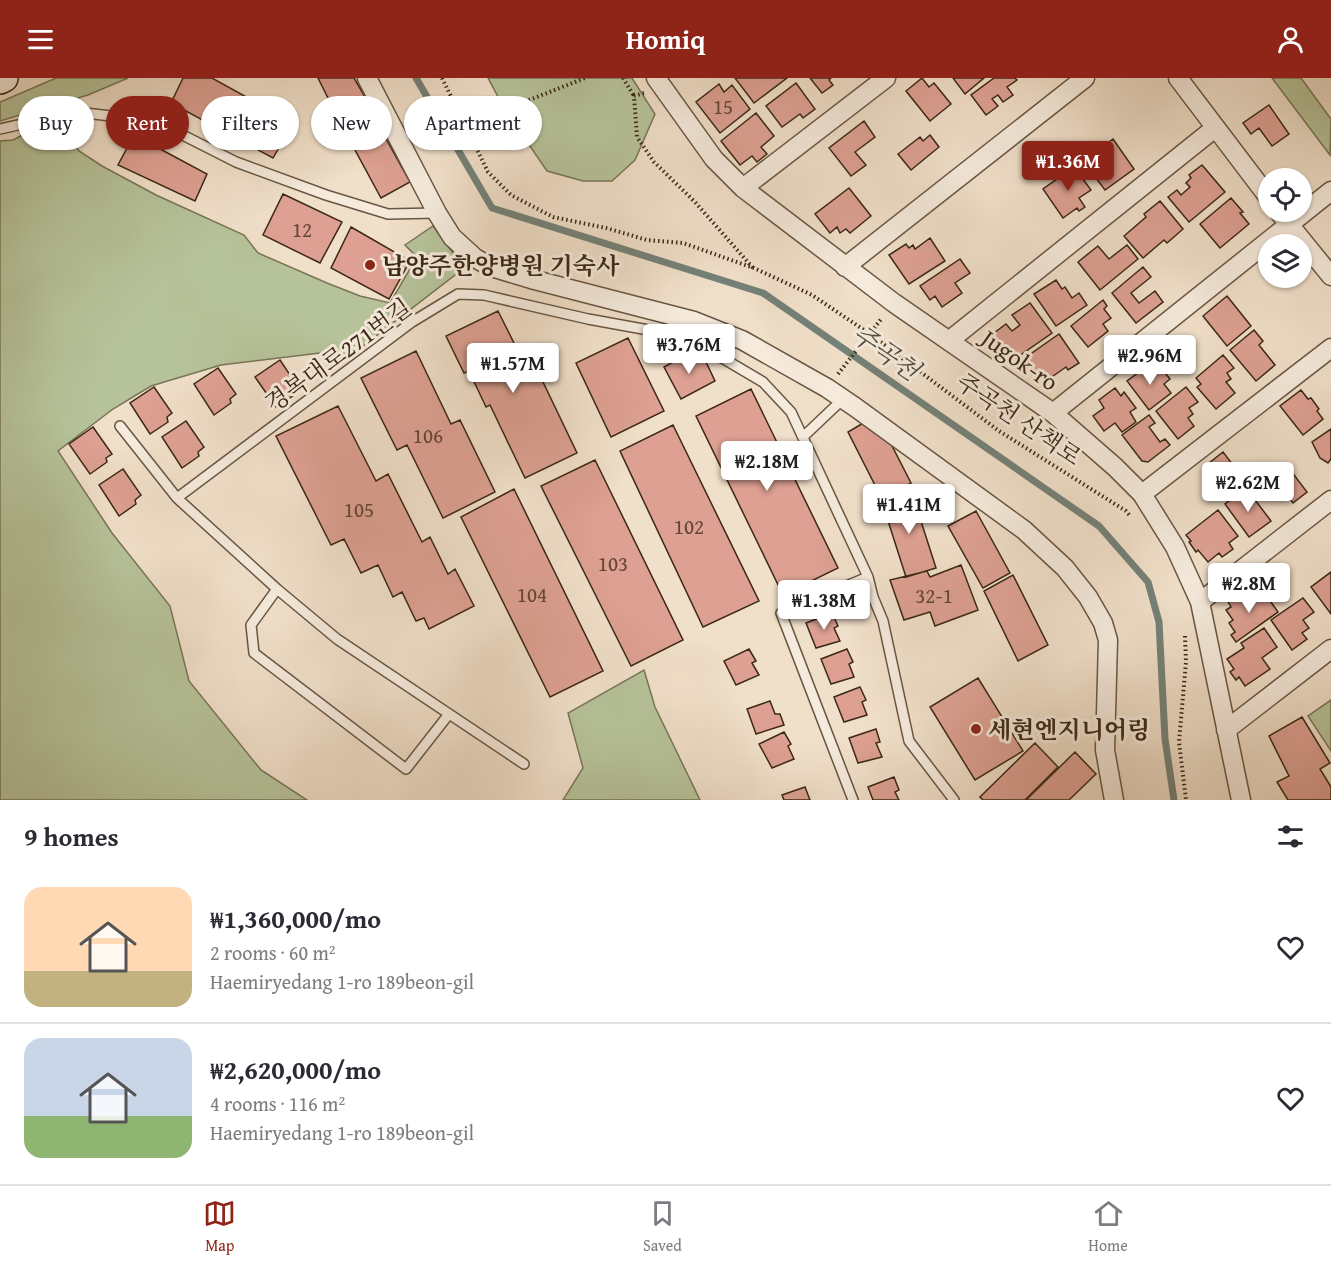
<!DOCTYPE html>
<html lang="en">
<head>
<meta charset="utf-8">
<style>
	body { margin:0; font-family:"Gentium Book Plus","Noto Serif KR",serif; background:#f2f2f3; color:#2b2b33; height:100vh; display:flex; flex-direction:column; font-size:22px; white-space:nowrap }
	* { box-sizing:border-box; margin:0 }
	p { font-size:20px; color:#7c7c81 }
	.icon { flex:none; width:33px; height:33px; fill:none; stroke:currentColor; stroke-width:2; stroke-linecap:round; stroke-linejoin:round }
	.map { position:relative; height:722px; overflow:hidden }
	.side { display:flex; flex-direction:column; background:#fff; flex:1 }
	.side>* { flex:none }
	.hud { position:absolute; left:18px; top:18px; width:600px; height:54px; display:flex; gap:12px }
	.fabs { position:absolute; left:1258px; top:90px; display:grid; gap:12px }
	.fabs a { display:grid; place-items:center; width:54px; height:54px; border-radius:50%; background:#fff; box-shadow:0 2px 4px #0004; font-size:30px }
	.price { position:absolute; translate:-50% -51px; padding:0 14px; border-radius:6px; background:#fff; color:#222; font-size:20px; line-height:39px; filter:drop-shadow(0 2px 3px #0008) }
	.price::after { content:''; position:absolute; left:50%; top:36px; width:18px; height:14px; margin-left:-9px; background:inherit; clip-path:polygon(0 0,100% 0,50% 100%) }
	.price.active { background:#8f2418; color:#fff }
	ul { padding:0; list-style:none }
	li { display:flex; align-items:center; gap:18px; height:150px; padding:0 24px }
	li+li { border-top:2px solid #e1e1e2 }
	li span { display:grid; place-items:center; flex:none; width:168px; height:120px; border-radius:18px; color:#555 }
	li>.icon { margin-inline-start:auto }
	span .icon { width:72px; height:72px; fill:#fffc; stroke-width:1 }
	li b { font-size:26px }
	h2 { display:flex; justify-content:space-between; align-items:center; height:72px; padding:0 24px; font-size:26px }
	.pill { padding:0 21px; border-radius:27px; background:#fff; box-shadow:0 2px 4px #0004; font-size:21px; line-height:54px }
	.pill.active { background:#8f2418; color:#fff }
	header { display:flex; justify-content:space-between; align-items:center; height:78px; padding:0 24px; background:#8f2418; color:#fff; font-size:27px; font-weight:700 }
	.tab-bar { display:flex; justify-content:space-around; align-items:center; height:84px; border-top:2px solid #e1e1e2; background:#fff; font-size:16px; color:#7c7c81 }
	.tab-bar a { display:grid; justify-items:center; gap:3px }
	.tab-bar .active { color:#8f2418 }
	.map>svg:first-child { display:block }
	.green { fill:#b6c299; stroke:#787557; stroke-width:1.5 }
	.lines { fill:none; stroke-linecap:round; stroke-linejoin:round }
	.stream { stroke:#748177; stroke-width:7 }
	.building { fill:#dda092; stroke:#3b2815; stroke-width:1.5 }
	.lane-casing { stroke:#685642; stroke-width:12 }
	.street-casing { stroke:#685642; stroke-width:21 }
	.secondary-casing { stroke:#3b2815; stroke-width:30 }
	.path { stroke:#3b2815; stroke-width:4; stroke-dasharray:1.5 3; stroke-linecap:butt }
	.lane { stroke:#f5eadc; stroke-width:9 }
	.street { stroke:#f5eadc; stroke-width:18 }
	.secondary { stroke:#f5eadc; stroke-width:27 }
	.poi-dot { fill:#8f2418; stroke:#f5eadc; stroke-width:2 }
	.labels { text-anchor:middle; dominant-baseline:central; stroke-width:6; stroke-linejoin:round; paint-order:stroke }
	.number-label { font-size:21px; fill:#644634 }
	.poi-label { font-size:24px; font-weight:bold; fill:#3b2815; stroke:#f5eadc; text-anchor:start }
	.street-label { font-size:24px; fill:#3b2815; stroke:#f5eadc }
	.water-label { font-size:26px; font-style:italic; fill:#534d3e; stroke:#f5eadc }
</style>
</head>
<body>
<header><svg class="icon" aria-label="menu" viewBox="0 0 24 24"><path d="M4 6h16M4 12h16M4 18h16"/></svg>Homiq<svg class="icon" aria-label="person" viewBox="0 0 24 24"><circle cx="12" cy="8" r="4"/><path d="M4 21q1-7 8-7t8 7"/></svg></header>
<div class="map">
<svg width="1331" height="722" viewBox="0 0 1331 722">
	<rect width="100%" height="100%" fill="#f0dfc9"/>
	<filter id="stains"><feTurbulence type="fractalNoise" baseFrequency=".00333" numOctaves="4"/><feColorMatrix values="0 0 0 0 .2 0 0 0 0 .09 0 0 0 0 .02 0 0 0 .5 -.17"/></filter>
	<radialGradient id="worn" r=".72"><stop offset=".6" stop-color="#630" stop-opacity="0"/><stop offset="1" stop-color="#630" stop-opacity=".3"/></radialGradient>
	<path class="green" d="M56,0H128L88,17L0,43V24Z
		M488,0H632L655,36L635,82L612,103H583L547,93L504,30Z
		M1272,0H1301L1331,41L1330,77Z
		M63,51L79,73L102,88L156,117L244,157L258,175L327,205L360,218L390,225L417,179L405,167L433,148L464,190L341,285L320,275L221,287L151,308L113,331L58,373L112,455L170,528L189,603L261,692L307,722H0V63L13,62L28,54Z
		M644,592L655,629L700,722H563L583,690L568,635Z
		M1331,622V673L1308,638Z"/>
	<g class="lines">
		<path class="stream" d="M416,0L492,130L763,215L1099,448L1148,504L1159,544L1165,661L1174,722"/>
	</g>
	<path class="building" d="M183,0H212L293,45L273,80L171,25Z
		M318,0H354L375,36L344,52Z
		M735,0H787L754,25Z
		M810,0H831L829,2L833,7L822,15Z
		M922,0L929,9L934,5L951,26L930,43L906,13Z
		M953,0H984L965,16Z
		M994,0H1015L1017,2L1007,9L1013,17L1003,24L998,17L992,21L998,28L986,37L971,17Z
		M796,5L815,31L803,40L800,36L782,49L766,28Z
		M719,6L724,14L732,7L750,31L720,55L696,24Z
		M1269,27L1289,56L1272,68L1259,50L1251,56L1243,45Z
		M756,35L774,58L761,69L767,76L757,84L752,78L740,87L721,63Z
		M376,43L410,104L381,120L348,59Z
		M864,43L875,59L855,74L866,87L851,98L829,70Z
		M134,57L207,96L195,123L118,87Z
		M930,57L939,69L911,92L898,76L920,59L923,63Z
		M1113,61L1134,91L1105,112L1083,83Z
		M1202,87L1225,114L1189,144L1168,119L1177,112L1181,117L1190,109L1186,105L1191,100L1189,97Z
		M1074,89L1091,112L1079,120L1085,129L1079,133L1077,130L1063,140L1043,111Z
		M849,110L871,138L850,155L846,151L840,155L837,149L830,155L815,136Z
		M283,116L342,144L320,185L263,157Z
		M1231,120L1243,134L1240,135L1249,146L1220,170L1200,146Z
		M1160,123L1183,151L1167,165L1164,162L1143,180L1124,158L1146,139L1144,136Z
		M351,149L410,183L389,221L331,190Z
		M930,160L945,183L909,206L889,177L906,166L909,170L913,167L915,171Z
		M1127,167L1138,181L1100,212L1078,184L1098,168L1109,181Z
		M960,181L970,195L955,205L962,215L942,229L935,218L930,222L920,208Z
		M1143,189L1151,199L1131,215L1139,225L1155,213L1163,224L1136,245L1112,215Z
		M1056,202L1062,211L1065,209L1072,220L1079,215L1087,227L1056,248L1034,216Z
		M1227,218L1251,248L1227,268L1203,238Z
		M1103,222L1107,228L1104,231L1111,240L1103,246L1108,253L1088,269L1071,248Z
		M1030,225L1052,255L1009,285L990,258L1006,246L1012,253L1020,247L1012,237Z
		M498,233L516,269L521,267L539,303L542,302L577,375L525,400L490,327L486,329L469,293L464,295L446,258Z
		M1254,252L1263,263L1259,267L1275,287L1256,303L1230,272Z
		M1059,256L1079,285L1068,292L1066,289L1046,303L1038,293L1032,297L1022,282Z
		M628,260L664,333L611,359L576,285Z
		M416,273L451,346L460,342L495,414L443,440L407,367L397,372L361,300Z
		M687,276L706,284L715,303L681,321L664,289Z
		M1223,277L1234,290L1227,295L1231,301L1226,304L1235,315L1216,331L1197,309L1201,306L1196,300Z
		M280,282L298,309L292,313L293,318L276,329L255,299Z
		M1150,286L1157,295L1162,291L1170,301L1164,306L1171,315L1149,332L1127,303Z
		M218,290L236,316L230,321L231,325L214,337L194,306Z
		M154,309L172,335L167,339L168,344L150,356L130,325Z
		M1186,309L1198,324L1189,330L1193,336L1188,340L1194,348L1178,361L1156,333Z
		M1115,310L1121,318L1124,314L1136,330L1130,334L1136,344L1122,354L1115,345L1104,353L1093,338L1104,330L1099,322Z
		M751,311L838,490L783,517L696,338Z
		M1301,312L1308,321L1311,320L1319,331L1317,333L1323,341L1303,357L1280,328Z
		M338,328L376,403L388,396L422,464L430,459L448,496L455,491L474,528L429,551L424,540L416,543L402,514L393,519L378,487L361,495L344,461L331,467L276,358Z
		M1149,337L1155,345L1149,349L1160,364L1165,361L1170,367L1148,384L1142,383L1122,357Z
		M186,343L204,369L198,374L199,378L182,390L162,359Z
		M865,344L890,364L911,405L882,421L848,354Z
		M673,347L759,523L703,549L620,373Z
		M93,349L112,376L106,380L107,384L90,396L69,366Z
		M1331,351V381L1328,385L1320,380L1312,364Z
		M1223,374L1246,404L1231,416L1208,386Z
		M595,382L683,562L631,588L541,408Z
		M1285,385L1307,414L1293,425L1271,396Z
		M123,391L141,417L135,422L136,426L119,438L99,407Z
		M1246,410L1271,443L1249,459L1225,426Z
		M514,411L603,593L550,619L461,439Z
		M912,415L936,490L906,499L882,424Z
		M1218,432L1238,458L1229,465L1233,471L1222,479L1219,475L1208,484L1198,472L1196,474L1189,464L1191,463L1186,457Z
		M976,433L1010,495L983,510L948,448Z
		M961,487L978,532L935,548L930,534L904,542L890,502L927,493L930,499Z
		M1331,494V536L1311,509Z
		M1013,497L1048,567L1018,583L984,513Z
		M1237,514L1246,526L1264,514L1278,534L1236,564L1231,557L1235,554L1229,545L1233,542L1226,532L1231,529L1227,522Z
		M1303,520L1314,534L1303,542L1309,550L1302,555L1307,561L1292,572L1271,542Z
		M832,535L838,548L834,550L840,563L816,570L806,545Z
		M1264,550L1277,569L1262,580L1270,591L1245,608L1239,599L1236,602L1230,594L1234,591L1227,581L1244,570L1241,565Z
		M749,571L756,583L752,585L759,597L736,607L724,583Z
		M847,571L853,584L849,586L854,599L831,606L821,581Z
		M978,600L1023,673L975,702L930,629Z
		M860,609L866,622L862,624L867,637L844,644L834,619Z
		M770,623L775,636H780L784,647L756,656L747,631Z
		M1302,639L1330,685L1320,691L1331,709V722H1288L1277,704L1289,698L1269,658Z
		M876,651L880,664L876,665L882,679L858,685L849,660Z
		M784,654L791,666L788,668L794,681L772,690L759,666Z
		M1035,665L1058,689L1025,722H983L980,719Z
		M1075,674L1096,696L1069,722H1026Z
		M894,699L899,712L895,714L899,722H873L868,709Z
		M805,709L810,722H784L782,717Z"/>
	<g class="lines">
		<g class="lane-casing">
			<path id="lane" d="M0,51L76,34L155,43L236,84L326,117L388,136L437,135
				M120,348L177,420L412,244L458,216L484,217L588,241L654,253L724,281L763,304L791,334L868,499L873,519L883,543L909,663L954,722
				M804,358L843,321
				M177,420L277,511L337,561L524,686
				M277,511L251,547L254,575L406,691L449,636
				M853,722L781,535L868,499"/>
		</g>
		<g class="street-casing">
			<path id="street" d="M367,0L437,135L452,159L475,180L491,189L531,201L694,243L742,262L827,310L855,329L1024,452L1065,490L1088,519L1103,545L1108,562L1105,672L1114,722
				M656,0L714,81L743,110L894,225L1053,335L1115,389L1142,416L1175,469L1200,524L1241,722
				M1178,0L1269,120
				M743,110L886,0
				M1279,134L1331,198
				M845,189L1085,0
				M950,262L1215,50
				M1053,335L1331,113
				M1142,416L1331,270
				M1200,524L1331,422
				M1226,652L1331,571"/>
		</g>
		<g class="secondary-casing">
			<path id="secondary" d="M0,2L4,0"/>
		</g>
		<path class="path" d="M442,0L488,94L511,117L553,139L606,150L647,162L683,165L754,190L812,217L870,256L999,353L1126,433L1131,439
			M623,0L634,18
			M644,15L634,18L637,59L654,84L695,124L753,190
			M466,47L585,0
			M838,296L882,240
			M1185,558L1186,584L1179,664L1186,722"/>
		<use href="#lane" class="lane"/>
		<use href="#street" class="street"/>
		<use href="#secondary" class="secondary"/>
	</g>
	<g class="poi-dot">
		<circle cx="370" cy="187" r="6"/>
		<circle cx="976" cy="651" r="6"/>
	</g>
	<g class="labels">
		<g class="number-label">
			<text x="723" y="28">15</text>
			<text x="302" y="151">12</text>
			<text x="428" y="357">106</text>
			<text x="359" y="431">105</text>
			<text x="689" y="448">102</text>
			<text x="613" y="485">103</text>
			<text x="532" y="516">104</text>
			<text x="934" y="517">32-1</text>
		</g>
		<g class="poi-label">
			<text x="382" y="187">남양주한양병원 기숙사</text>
			<text x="988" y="651">세현엔지니어링</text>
		</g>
		<g class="street-label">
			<text transform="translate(338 277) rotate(-36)">경복대로271번길</text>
			<text transform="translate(1020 282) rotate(35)">Jugok-ro</text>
			<text transform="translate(1019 341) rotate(34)">주곡천 산책로</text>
		</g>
		<g class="water-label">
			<text transform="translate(886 274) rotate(35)">주곡천</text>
		</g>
	</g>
	<rect width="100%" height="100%" filter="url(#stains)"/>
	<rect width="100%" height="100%" fill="url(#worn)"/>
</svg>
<div class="fabs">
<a><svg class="icon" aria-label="locate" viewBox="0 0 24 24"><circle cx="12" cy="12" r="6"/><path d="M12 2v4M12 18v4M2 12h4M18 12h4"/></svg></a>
<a><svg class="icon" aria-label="layers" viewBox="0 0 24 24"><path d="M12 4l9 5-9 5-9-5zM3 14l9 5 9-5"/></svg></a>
</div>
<b class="price active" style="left:1068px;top:114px">₩1.36M</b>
<b class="price" style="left:689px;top:297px">₩3.76M</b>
<b class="price" style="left:1150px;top:308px">₩2.96M</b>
<b class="price" style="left:513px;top:316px">₩1.57M</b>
<b class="price" style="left:767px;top:414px">₩2.18M</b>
<b class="price" style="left:1248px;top:435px">₩2.62M</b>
<b class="price" style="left:909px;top:457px">₩1.41M</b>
<b class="price" style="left:1249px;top:536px">₩2.8M</b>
<b class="price" style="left:824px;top:553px">₩1.38M</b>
<div class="hud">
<a class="pill">Buy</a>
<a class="pill active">Rent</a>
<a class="pill">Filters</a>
<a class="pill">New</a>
<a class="pill">Apartment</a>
</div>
</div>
<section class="side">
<h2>9 homes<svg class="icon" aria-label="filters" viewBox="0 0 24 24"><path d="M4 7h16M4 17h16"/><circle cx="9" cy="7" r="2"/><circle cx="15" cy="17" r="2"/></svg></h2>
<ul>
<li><span style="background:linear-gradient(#ffd9b3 70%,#c2b280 0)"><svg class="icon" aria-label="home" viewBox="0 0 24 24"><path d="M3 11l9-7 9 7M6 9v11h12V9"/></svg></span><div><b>₩1,360,000/mo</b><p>2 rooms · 60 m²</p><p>Haemiryedang 1-ro 189beon-gil</p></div><svg class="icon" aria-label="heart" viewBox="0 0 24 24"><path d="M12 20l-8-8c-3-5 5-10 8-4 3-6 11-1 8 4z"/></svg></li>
<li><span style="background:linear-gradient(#c9d6e8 65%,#8fb573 0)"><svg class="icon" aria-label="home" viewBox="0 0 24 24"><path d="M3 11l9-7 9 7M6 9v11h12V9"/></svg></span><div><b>₩2,620,000/mo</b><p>4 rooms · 116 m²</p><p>Haemiryedang 1-ro 189beon-gil</p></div><svg class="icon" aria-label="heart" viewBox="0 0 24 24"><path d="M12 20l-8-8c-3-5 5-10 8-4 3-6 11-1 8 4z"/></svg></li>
</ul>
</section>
<nav class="tab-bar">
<a class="active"><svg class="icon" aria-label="map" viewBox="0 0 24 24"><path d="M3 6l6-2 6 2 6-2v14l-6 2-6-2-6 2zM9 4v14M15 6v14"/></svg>Map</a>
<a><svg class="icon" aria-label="saved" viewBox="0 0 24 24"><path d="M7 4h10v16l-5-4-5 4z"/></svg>Saved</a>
<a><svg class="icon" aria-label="home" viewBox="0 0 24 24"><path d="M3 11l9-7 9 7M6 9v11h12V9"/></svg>Home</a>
</nav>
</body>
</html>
